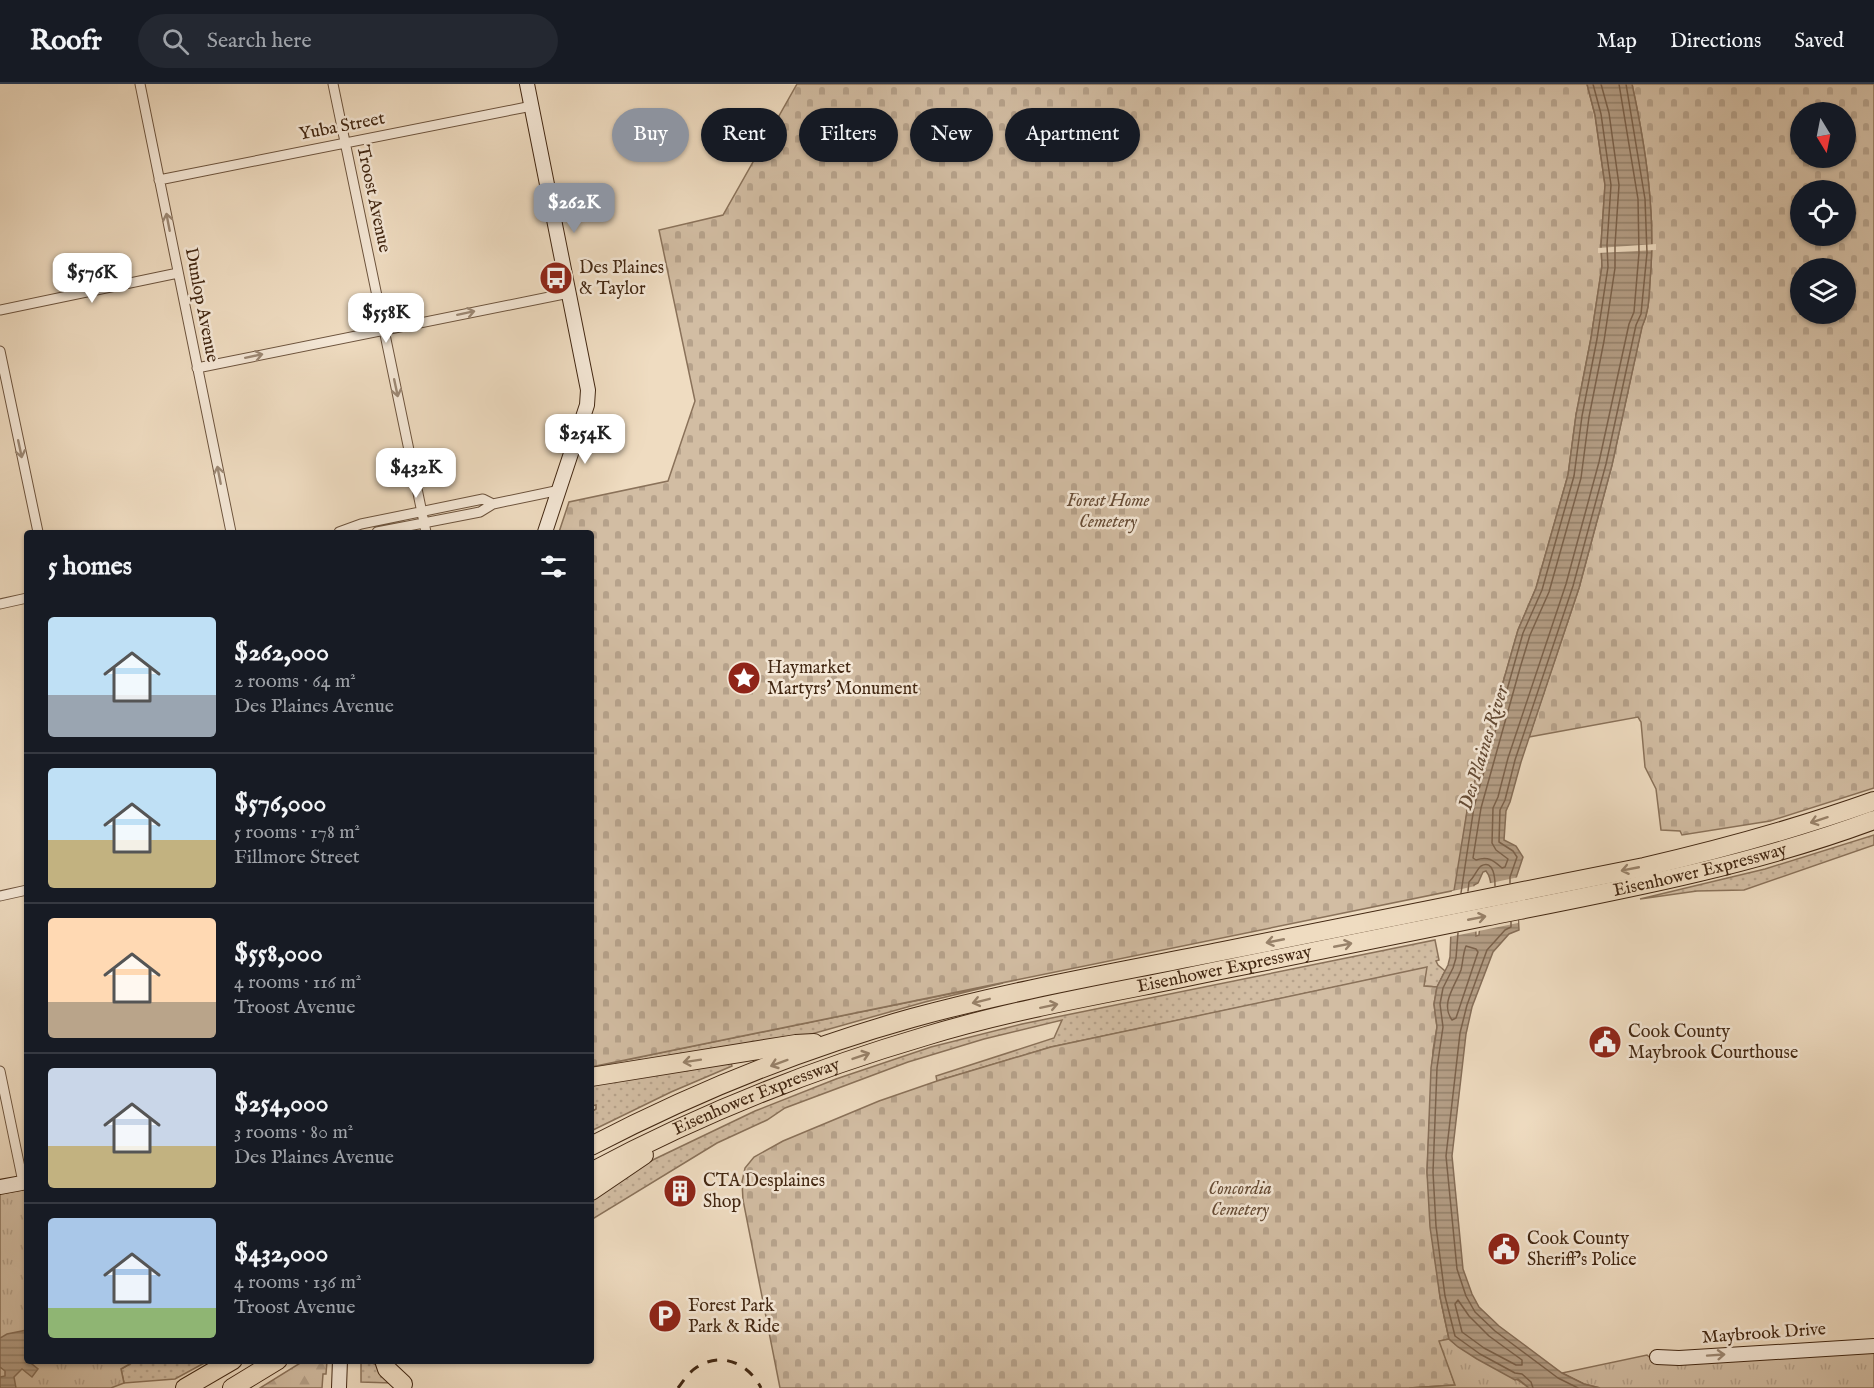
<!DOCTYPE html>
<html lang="en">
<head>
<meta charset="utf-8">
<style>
	body { margin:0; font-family:"IM FELL English",serif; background:#242831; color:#f1f3f6; height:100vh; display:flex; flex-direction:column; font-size:22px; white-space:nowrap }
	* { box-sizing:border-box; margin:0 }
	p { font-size:20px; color:#9ea1a6 }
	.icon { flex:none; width:33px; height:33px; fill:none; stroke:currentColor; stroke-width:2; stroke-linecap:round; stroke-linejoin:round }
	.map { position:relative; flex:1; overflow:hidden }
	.drawer { position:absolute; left:24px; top:446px; width:570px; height:834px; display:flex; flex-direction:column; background:#171b24; border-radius:6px; box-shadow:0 2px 4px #0004 }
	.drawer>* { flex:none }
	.guide { position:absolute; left:612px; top:24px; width:570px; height:54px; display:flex; gap:12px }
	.needle { width:39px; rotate:170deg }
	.tools { position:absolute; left:1790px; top:18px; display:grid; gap:12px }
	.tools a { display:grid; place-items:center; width:66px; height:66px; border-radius:50%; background:#171b24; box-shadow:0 2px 4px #0004; font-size:30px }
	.price { position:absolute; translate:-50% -51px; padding:0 14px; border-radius:12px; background:#fff; color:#222; font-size:20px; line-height:39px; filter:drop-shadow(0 2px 3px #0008) }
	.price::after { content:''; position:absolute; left:50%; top:36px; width:18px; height:14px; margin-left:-9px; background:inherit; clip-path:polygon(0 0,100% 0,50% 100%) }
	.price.current { background:#8c9099; color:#fff }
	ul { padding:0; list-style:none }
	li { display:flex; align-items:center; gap:18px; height:150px; padding:0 24px }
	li+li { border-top:2px solid #363941 }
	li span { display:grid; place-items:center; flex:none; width:168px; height:120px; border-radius:6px; color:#555 }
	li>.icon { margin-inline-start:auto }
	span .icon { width:72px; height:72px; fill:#fffc; stroke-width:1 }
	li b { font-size:26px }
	h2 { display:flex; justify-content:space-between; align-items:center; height:72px; padding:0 24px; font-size:26px }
	.tag { padding:0 21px; border-radius:27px; background:#171b24; box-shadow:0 2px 4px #0004; font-size:21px; line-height:54px }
	.tag.current { background:#8c9099; color:#fff }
	header { display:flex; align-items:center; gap:36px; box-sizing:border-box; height:84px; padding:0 30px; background:#171b24; border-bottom:2px solid #363941 }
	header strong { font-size:28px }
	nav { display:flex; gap:33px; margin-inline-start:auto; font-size:21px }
	.search { width:420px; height:54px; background:#242831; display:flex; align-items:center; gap:15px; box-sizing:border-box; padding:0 21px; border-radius:33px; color:#9ea1a6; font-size:22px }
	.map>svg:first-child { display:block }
	.grass { fill:url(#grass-dots); stroke:#8a725a; stroke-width:1.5 }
	.forest { fill:url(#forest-firs); stroke:#8a725a; stroke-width:1.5 }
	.cemetery { fill:url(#cemetery-stones); stroke:#8a725a; stroke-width:1.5; fill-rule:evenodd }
	.park { fill:url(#park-tufts); stroke:#8a725a; stroke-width:1.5 }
	.water { fill:url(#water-rules); stroke:#866e58; stroke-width:1.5; fill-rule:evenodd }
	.pier { fill:#efdcc1 }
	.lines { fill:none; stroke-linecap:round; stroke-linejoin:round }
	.shore { stroke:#7b624c; stroke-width:1.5 }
	.street-casing { stroke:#6d543e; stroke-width:11 }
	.secondary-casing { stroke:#422712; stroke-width:16 }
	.highway-casing { stroke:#422712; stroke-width:20 }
	.street { stroke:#f5e8d7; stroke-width:9 }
	.secondary { stroke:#f5e8d7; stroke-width:14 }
	.highway { stroke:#efdcc1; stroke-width:18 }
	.rail { stroke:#422712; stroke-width:3; stroke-dasharray:10 10; stroke-linecap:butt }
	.oneway { stroke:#9c8874 }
	.oneway2 { stroke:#98826a }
	.labels { text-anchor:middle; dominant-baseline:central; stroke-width:5; stroke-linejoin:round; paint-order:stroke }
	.street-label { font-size:18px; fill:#422712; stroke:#f5e8d7 }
	.poi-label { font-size:18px; fill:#422712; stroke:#f5e8d7; text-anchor:start }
	.park-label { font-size:18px; font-style:italic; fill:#664c36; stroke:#f5e8d7 }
	.water-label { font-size:20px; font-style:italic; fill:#644b35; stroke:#f5e8d7 }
</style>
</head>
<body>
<header>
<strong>Roofr</strong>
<div class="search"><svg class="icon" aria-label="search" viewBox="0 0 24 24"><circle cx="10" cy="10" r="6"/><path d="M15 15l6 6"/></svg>Search here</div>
<nav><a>Map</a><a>Directions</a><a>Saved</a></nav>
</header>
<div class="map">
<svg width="1874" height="1304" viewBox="0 0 1874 1304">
	<defs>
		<pattern id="grass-dots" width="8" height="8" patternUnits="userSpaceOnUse" patternTransform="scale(1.5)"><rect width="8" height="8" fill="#d2bda3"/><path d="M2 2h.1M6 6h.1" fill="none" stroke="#b6a28b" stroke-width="1.8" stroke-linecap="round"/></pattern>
		<pattern id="forest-firs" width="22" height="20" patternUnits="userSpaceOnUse" patternTransform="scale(1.5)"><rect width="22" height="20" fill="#d2bda3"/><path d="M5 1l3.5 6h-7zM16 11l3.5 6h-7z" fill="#b6a28b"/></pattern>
		<pattern id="cemetery-stones" width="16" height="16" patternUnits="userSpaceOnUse" patternTransform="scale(1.5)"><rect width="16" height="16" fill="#d2bda3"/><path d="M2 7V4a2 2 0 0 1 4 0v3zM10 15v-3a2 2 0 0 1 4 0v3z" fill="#b6a28b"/></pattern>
		<pattern id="park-tufts" width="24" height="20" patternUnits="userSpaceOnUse" patternTransform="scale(1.5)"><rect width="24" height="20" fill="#d2bda3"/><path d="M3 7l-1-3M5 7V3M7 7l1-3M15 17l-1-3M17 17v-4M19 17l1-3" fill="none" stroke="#b6a28b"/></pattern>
		<pattern id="water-rules" width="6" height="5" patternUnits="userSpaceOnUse" patternTransform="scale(1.5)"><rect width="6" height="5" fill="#b49e86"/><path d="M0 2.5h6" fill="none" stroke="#94816c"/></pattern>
	</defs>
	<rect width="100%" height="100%" fill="#efdcc1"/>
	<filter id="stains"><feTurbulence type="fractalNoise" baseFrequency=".00333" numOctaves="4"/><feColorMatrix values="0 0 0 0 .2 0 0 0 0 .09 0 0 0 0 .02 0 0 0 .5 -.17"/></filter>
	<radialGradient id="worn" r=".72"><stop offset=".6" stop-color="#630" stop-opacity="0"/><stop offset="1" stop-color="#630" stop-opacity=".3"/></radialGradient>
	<path class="grass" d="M1874,751V761L1744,806L1697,807L1640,815L1765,785Z
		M1435,856L1439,876L1436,877L1438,881L1445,887L1437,903L1424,902L1426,884L1051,963L937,997L936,992L1054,954L1062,936L984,955L908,978L785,1024L767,1036L717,1059L591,1136V1113L638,1083L755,1027L836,995L931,963L1022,940Z
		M1003,899L925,918L801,953L591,989V983Z
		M730,976L732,982L671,1008L591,1047V1028L596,1025V1021L591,1022V998Z
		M366,1276L377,1281L391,1299L361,1298V1278Z
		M135,1277H208L175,1295L124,1299L121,1285Z"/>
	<path class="forest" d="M305,1276L327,1277L326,1290H323L322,1304H260Z"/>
	<path class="cemetery" d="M797,0H1587L1595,31L1605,101L1601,161L1602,182L1591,254L1576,331L1568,391L1536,504L1518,546L1468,721L1456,806L591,983V448H559L569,418L668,397L695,317L659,146L723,131Z
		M1632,0H1874V704L1770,737L1682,751L1680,747L1661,746L1656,705L1645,683L1641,638L1638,633L1529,653L1579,504L1612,381L1642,242C1649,228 1649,213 1650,197C1656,131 1646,65 1632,0ZM1800,28H1845V74H1800ZM1800,106H1845V152H1800ZM1800,184H1845V230H1800Z
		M1427,883L1424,902L1437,903L1434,920L1437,943L1433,966L1427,1088L1440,1213L1449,1255L1440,1257L1455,1301L1409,1304H780L743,1116L742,1098L745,1084L754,1073L783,1057L879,1017L937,997L1051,963Z"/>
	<path class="park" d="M27,1105V1276L135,1277L121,1285L124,1299L111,1304H0V1110Z
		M1449,1255C1473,1276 1505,1284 1529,1304H1409L1455,1301L1439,1257Z
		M1874,1267V1304H1600L1584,1300L1562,1289L1647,1271L1655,1278Z"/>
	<path class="water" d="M1587,0H1632C1646,65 1656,131 1650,197C1649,213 1649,228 1642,243L1612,381L1579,504L1521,678L1510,718L1506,727L1504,756L1516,762L1523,773L1516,794L1519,846L1509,850L1493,868L1472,923L1466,950L1452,1072L1463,1185L1472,1210L1479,1223L1499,1242L1562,1289L1584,1300L1600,1304H1529L1518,1295L1515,1296L1477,1275L1458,1263L1449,1255L1440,1213L1430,1143L1427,1088L1431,984L1437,943L1434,920L1437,903L1448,881L1450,873L1452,819L1468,721L1518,546L1536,504L1568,391L1576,331L1591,254L1602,182L1601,161L1605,101L1595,31ZM1486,787C1500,805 1479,833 1479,851L1476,852L1474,801L1478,799L1483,788Z
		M27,1246V1276L38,1285L32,1293L22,1285L14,1293L16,1304H0V1293L5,1292V1287L0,1283V1254L7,1250Z"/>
	<path class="pier" d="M1656,160V166L1598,169V164Z
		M1519,793L1518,839L1449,853V819L1452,807L1480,801L1477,803L1478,841L1486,817V800Z"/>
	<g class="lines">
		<path class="shore" d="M1601,0L1609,29L1619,101L1615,161V184L1604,257L1589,333L1581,394L1549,508L1530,551L1520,584L1481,724L1473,774L1476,776C1488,772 1493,776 1502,784L1505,783L1508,775L1496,766L1492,759L1493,724L1498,713L1508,674L1566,500L1599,378L1629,240L1634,228L1639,169L1638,115L1619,0
			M1510,799V793L1517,773L1513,767L1499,758L1500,726L1505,716L1515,676L1573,502L1606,380L1636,241L1641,230L1647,169L1645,115L1626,0
			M1468,807L1469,798C1474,794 1477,785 1481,782C1494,775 1495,795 1495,802
			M1461,809L1474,723L1523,549L1542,506L1574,392L1582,332L1597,255L1608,183L1607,161L1611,101L1601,30L1593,0
			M1511,838V843L1505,846L1487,866L1467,921L1460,949L1446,1072L1457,1185L1466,1212L1475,1228L1495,1247L1558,1294L1578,1304
			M1458,849L1456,874L1453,884L1443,904L1440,920L1443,943L1437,984L1433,1088L1436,1142L1445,1212L1455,1252L1480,1270L1515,1289L1522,1290L1531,1298L1533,1304
			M1466,862L1476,865L1478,868L1456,934L1452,936C1440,920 1455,902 1461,886C1463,878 1463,869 1466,862Z
			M1458,1216L1469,1232L1489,1252L1522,1276V1281H1516L1484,1264L1462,1248L1455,1220Z"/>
		<g class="street-casing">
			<path id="street" d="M140,0L231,448
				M333,0L426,448
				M159,96L532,22
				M0,226L178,189
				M0,267L38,448
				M197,284L569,209
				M339,448L361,440L483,415L493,420
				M377,448L480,428L493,420L560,406
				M0,520L27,514
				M0,812L27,806
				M0,987L23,1098"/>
		</g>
		<g class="secondary-casing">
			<path id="secondary" d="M527,0L588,306L587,321L545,448
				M0,1103L27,1098
				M1657,1273L1679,1274L1874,1262
				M339,1304L340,1276"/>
		</g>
		<g class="highway-casing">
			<g id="highway">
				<path d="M591,993L796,960L814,959"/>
				<path d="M591,1062C693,1009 801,965 912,934C1014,906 1119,888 1223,867C1363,839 1504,811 1644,783C1722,765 1798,744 1874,717"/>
				<path id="s1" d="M591,1088C698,1031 810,986 926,952C1005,928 1087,913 1168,897C1273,875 1378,854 1484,833C1615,807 1748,783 1874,736"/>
				<path d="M591,1107L644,1071"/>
				<path d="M384,1276L387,1285L403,1300"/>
				<path d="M185,1304L233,1276"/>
				<path d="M232,1304L278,1276"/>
			</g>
		</g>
		<use href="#street" class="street"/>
		<use href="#secondary" class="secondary"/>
		<use href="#highway" class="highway"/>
		<path class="rail" d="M678,1304C684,1296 689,1288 697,1283C722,1267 749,1280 761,1304"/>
	</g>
	<defs><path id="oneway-shaft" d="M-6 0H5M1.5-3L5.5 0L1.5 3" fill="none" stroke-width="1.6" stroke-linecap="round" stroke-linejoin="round" transform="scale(1.5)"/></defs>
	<g class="oneway">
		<use href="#oneway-shaft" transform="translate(168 138) rotate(-101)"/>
		<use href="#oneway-shaft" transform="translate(466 229) rotate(-12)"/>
		<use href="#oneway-shaft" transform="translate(254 272) rotate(-12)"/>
		<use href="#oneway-shaft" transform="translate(396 304) rotate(78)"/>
		<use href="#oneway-shaft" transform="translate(20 365) rotate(78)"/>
		<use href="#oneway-shaft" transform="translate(219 391) rotate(-101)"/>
		<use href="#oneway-shaft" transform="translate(1716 1271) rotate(-4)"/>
	</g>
	<g class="oneway2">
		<use href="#oneway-shaft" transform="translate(1819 736) rotate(162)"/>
		<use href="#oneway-shaft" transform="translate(1630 785) rotate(169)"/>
		<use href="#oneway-shaft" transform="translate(1477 834) rotate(-11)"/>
		<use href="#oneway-shaft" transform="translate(1275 857) rotate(169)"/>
		<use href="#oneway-shaft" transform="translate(1343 861) rotate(-11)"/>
		<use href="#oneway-shaft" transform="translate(981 917) rotate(166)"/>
		<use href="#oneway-shaft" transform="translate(1049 922) rotate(-12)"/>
		<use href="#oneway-shaft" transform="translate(861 972) rotate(-19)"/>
		<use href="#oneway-shaft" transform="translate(692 977) rotate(171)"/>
		<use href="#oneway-shaft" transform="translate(779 979) rotate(160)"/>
	</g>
	<defs>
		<g id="bus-disc" transform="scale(1.725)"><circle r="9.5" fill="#8f2418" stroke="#f5e8d7"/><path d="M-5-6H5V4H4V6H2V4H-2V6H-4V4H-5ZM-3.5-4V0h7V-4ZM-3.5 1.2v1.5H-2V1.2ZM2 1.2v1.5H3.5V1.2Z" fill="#fff"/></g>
		<g id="sight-disc" transform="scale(1.725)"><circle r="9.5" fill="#8f2418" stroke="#f5e8d7"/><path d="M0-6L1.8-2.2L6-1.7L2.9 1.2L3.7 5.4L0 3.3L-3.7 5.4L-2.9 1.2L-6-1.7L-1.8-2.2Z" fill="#fff"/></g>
		<g id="civic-disc" transform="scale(1.725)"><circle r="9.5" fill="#8f2418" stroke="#f5e8d7"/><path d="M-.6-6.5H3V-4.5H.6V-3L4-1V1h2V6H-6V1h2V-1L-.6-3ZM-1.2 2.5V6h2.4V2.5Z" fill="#fff"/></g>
		<g id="building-disc" transform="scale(1.725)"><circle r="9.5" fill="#8f2418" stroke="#f5e8d7"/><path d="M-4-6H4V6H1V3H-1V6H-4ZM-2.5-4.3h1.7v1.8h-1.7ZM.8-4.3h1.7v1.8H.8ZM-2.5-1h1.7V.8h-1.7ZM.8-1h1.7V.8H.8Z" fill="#fff"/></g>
		<g id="parking-disc" transform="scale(1.725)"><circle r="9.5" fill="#8f2418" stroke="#f5e8d7"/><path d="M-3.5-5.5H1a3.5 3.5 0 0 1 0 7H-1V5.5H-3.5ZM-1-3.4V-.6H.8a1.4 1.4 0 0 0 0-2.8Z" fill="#fff"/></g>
	</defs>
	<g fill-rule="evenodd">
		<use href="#bus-disc" x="556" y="194"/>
		<use href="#sight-disc" x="744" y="594"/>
		<use href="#civic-disc" x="1605" y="958"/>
		<use href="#building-disc" x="680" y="1107"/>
		<use href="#civic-disc" x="1504" y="1165"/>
		<use href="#parking-disc" x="665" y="1232"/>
	</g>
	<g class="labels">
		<g class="street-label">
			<text transform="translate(342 43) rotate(-11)">Yuba Street</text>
			<text transform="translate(373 115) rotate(78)">Troost Avenue</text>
			<text transform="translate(201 221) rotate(79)">Dunlop Avenue</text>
			<text stroke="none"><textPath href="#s1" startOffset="1154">Eisenhower Expressway</textPath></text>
			<text stroke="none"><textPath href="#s1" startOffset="668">Eisenhower Expressway</textPath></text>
			<text stroke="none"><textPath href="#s1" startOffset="182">Eisenhower Expressway</textPath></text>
			<text transform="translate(1764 1250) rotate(-4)">Maybrook Drive</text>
		</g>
		<g class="poi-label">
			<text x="579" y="184">Des Plaines<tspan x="579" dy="21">&amp; Taylor</tspan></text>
			<text x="767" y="584">Haymarket<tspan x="767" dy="21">Martyrs' Monument</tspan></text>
			<text x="1628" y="948">Cook County<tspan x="1628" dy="21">Maybrook Courthouse</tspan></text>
			<text x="703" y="1097">CTA Desplaines<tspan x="703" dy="21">Shop</tspan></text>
			<text x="1527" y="1155">Cook County<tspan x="1527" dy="21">Sheriff's Police</tspan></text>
			<text x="688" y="1222">Forest Park<tspan x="688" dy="21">Park &amp; Ride</tspan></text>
		</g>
		<g class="park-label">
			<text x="1108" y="417">Forest Home<tspan x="1108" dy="21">Cemetery</tspan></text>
			<text x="1240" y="1105">Concordia<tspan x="1240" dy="21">Cemetery</tspan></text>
		</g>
		<g class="water-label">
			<text transform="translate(1484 664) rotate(-73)">Des Plaines River</text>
		</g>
	</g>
	<rect width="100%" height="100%" filter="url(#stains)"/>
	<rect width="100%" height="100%" fill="url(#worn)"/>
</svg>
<div class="tools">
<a><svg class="needle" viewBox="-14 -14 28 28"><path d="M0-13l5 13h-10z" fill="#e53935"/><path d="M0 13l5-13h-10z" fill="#9ea1a6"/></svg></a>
<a><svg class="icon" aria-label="locate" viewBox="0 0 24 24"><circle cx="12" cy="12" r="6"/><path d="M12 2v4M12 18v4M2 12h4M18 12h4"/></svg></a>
<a><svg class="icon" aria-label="layers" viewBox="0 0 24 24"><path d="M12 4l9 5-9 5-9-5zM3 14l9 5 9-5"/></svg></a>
</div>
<b class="price current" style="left:574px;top:150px">$262K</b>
<b class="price" style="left:92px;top:220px">$576K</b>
<b class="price" style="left:386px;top:260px">$558K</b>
<b class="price" style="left:585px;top:381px">$254K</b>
<b class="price" style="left:416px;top:415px">$432K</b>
<div class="guide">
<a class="tag current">Buy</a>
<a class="tag">Rent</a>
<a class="tag">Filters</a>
<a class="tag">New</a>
<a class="tag">Apartment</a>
</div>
<section class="drawer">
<h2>5 homes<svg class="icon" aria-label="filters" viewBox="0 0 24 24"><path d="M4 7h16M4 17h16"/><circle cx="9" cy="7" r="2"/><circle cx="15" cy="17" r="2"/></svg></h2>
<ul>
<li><span style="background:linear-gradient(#bfe0f5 65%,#9aa5b1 0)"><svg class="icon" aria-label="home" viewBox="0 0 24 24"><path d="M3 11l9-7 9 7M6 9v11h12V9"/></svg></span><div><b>$262,000</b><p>2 rooms · 64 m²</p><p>Des Plaines Avenue</p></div></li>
<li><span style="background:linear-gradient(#bfe0f5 60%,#c2b280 0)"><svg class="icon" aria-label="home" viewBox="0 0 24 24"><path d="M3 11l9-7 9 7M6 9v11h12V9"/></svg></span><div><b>$576,000</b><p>5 rooms · 178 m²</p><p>Fillmore Street</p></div></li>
<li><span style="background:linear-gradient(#ffd9b3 70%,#b9a48a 0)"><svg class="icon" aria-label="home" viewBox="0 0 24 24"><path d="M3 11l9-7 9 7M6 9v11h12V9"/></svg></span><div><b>$558,000</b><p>4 rooms · 116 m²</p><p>Troost Avenue</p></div></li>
<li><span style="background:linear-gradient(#c9d6e8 65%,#c2b280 0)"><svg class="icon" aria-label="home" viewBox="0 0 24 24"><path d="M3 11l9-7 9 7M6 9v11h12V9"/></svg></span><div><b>$254,000</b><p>3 rooms · 80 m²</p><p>Des Plaines Avenue</p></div></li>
<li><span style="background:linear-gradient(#a9c7e8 75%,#8fb573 0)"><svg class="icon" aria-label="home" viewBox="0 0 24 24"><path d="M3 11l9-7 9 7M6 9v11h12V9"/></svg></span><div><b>$432,000</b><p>4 rooms · 136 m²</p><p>Troost Avenue</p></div></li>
</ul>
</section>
</div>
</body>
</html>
